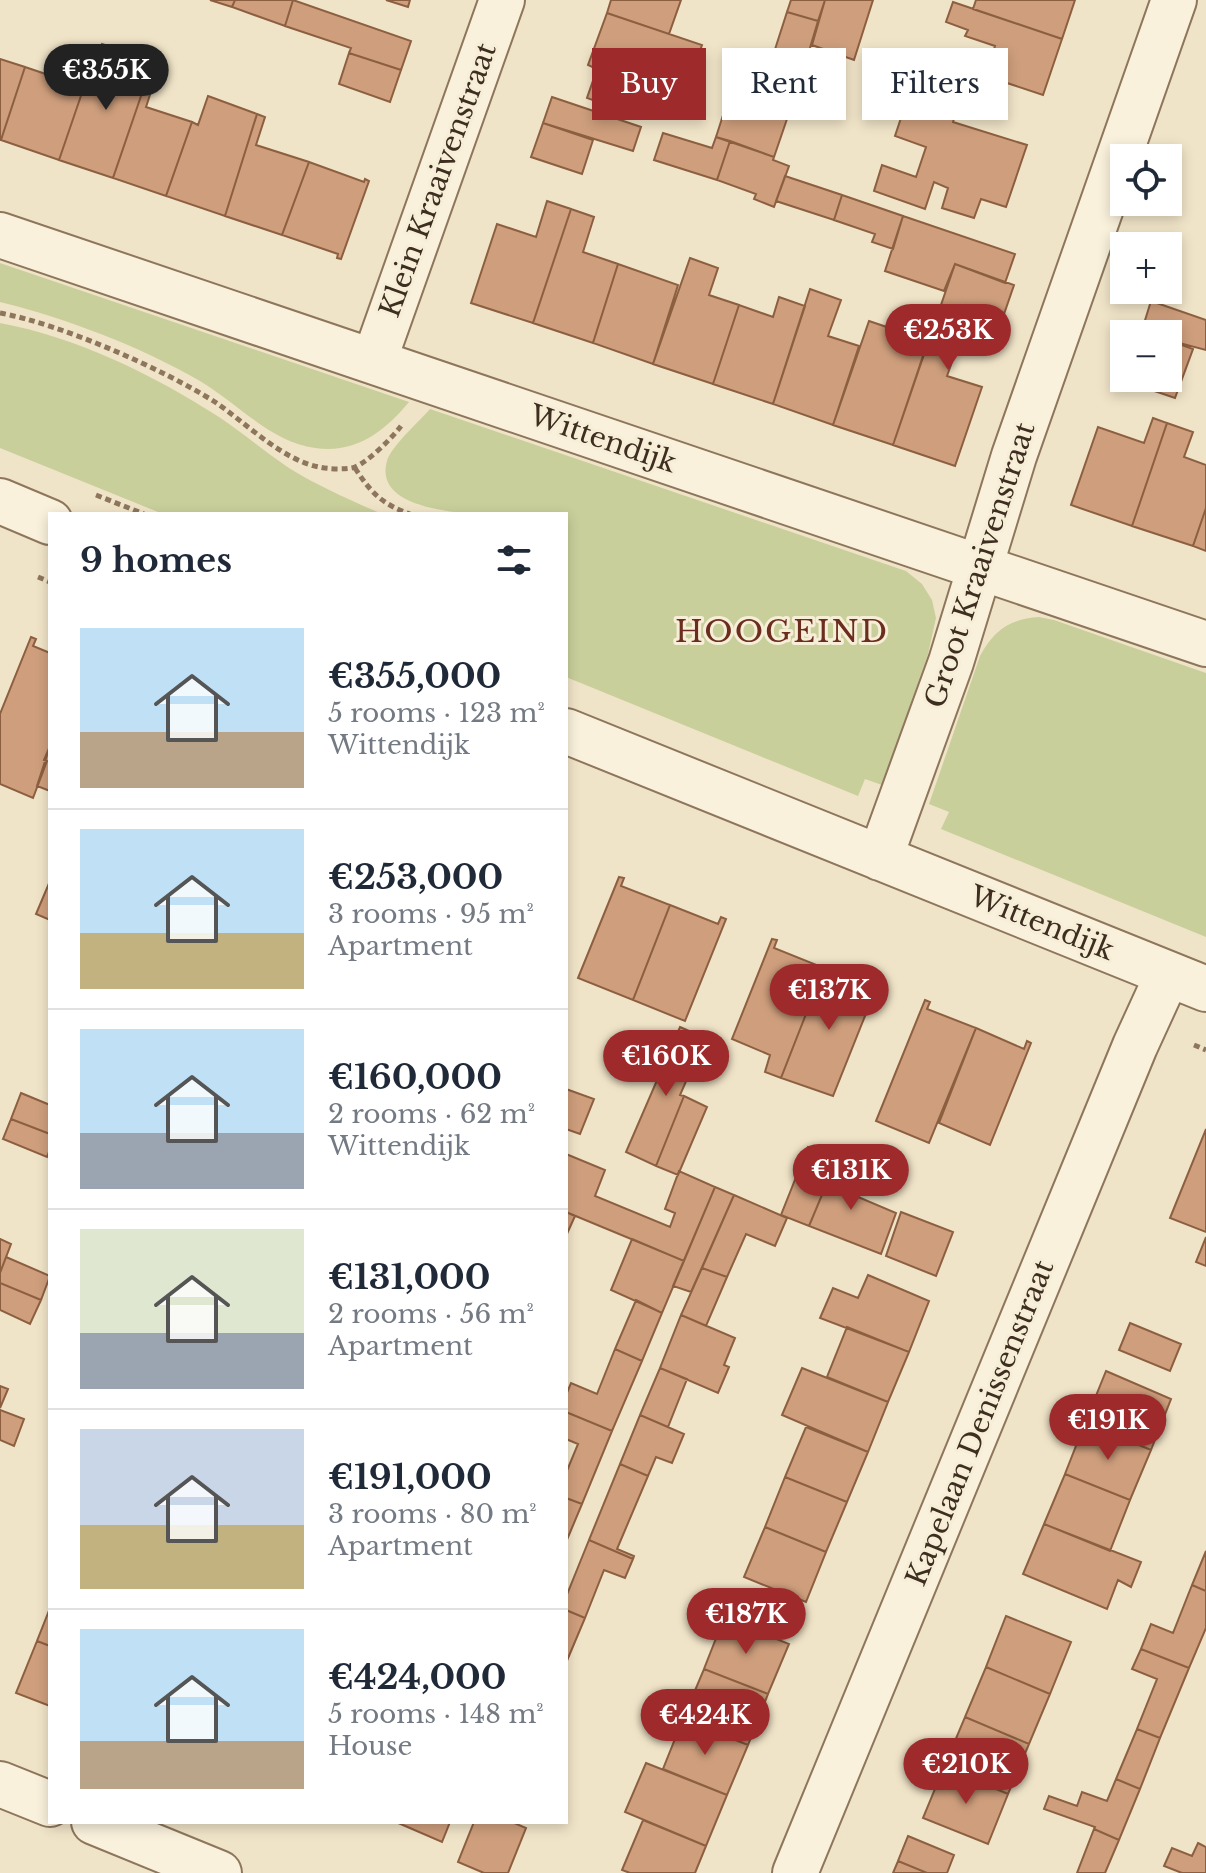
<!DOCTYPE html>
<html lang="en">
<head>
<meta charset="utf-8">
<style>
	body { margin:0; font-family:"Libre Baskerville",serif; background:#f6f6f7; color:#1f2937; height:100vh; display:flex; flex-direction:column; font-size:30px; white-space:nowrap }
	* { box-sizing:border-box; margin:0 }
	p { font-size:26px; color:#747a83 }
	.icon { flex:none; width:44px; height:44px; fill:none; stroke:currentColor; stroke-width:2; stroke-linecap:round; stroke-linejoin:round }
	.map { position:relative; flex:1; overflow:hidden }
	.drawer { position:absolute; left:48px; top:512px; width:520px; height:1312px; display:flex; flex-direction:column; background:#fff; border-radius:0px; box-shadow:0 4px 12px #0003 }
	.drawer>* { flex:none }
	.guide { position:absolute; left:592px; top:48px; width:494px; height:72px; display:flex; gap:16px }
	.fabs { position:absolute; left:1110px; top:144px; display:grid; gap:16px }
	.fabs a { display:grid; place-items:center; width:72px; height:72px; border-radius:0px; background:#fff; box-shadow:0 4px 12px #0003; font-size:40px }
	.price { position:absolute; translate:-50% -68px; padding:0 18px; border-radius:28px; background:#9e2a2b; color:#fff; font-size:26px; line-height:52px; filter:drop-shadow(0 2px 4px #0008) }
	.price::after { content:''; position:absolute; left:50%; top:48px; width:24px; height:18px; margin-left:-12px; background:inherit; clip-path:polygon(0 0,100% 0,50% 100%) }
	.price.current { background:#222; color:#fff }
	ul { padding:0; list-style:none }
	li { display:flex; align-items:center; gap:24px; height:200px; padding:0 32px }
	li+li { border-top:2px solid #e0e1e3 }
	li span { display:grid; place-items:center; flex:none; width:224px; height:160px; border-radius:0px; color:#555 }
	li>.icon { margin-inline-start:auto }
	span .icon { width:96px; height:96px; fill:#fffc; stroke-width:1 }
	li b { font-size:34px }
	h2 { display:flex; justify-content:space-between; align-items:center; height:96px; padding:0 32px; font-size:34px }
	.pill { padding:0 28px; border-radius:0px; background:#fff; box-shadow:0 4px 12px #0003; font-size:28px; line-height:72px }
	.pill.current { background:#9e2a2b; color:#fff }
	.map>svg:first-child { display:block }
	.green { fill:#c9cf9b }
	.building { fill:#cf9f7d; stroke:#8d5f41; stroke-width:2 }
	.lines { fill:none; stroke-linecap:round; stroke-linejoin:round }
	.minor-casing { stroke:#8d765c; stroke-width:48 }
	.path { stroke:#8d765c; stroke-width:5; stroke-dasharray:6 4; stroke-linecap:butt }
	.minor { stroke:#faf1dc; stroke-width:44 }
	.labels { text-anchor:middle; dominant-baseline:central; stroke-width:6; stroke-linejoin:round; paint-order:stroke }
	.street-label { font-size:28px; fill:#3d2e20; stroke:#f7eed8 }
	.neighbourhood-label { font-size:30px; letter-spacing:2px; fill:#6b2e1e; stroke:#f7eed8 }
</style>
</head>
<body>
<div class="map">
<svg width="1206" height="1873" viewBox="0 0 1206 1873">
	<rect width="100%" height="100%" fill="#f0e4c8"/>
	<path class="green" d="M0,263L409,402C385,431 356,454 315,448C271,442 237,403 200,381C139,346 68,319 0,302Z
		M0,323C76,337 154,375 219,417C243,433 265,452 289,468C318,486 350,500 382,514H163L0,448Z
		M430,409L906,571L922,584L932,600L936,618L928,654L882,785L865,779L858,796L566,677V514C532,514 368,527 387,461C391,446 419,422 430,409Z
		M1039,617L1054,620L1206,673V937L941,829L949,812L929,804L980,656C994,630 1010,619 1039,617Z"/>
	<path class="building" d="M210,0H235L232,7Z
		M235,0H293L285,26L232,7Z
		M293,0L411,41L401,70L349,53L351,48L285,26Z
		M386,0H410L408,7Z
		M611,0H681L669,34L607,13Z
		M791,0H825L818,21L787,12Z
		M825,0H873L854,60L812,45Z
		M976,0H1075L1062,39L973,9Z
		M953,2L1062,39L1043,95L986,76L995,46L965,36L968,30L946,22Z
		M787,12L818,21L801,78L769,68Z
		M607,13L702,45L693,70L660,59L639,117L587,98L597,69L588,65Z
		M102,44L153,61L113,178L59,160L84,87L88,88Z
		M349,53L401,70L390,102L339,84Z
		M0,59L25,67L1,140H0Z
		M153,61L160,64L146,107L192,122L166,196L113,178Z
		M891,66L963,90L953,122L1027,145L1006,207L981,199L974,218L942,208L948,188L934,182L925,209L874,191L882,165L916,177L926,147L895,136L905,106L880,99Z
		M25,67L84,87L59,160L1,140Z
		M769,68L801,78L774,157L716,137L726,106L753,114Z
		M208,96L257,114L225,216L166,196L192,122L198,125Z
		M552,97L641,127L633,151L543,123Z
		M257,114L265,117L256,145L309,162L282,235L225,216Z
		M543,123L593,140L582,174L531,157Z
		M663,133L712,148L716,137L730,141L717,180L654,160Z
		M730,141L774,157L773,160L789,166L774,207L754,199L756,194L717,180Z
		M309,162L364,182L365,179L369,181L341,259L337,258L338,254L282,235Z
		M785,176L842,195L834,220L776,201Z
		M842,195L903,216L893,249L872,242L875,234L834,220Z
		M547,201L571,209L533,323L471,303L497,224L536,237Z
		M571,209L594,217L583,252L618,264L593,343L533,323Z
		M903,216L1015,254L1005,283L955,264L944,291L885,271Z
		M690,258L718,268L709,295L739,305L713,384L653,364Z
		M618,264L678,285L653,364L593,343Z
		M955,264L1014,285L1003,317L966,305L957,333L962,334L947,376L982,387L955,466L893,445Z
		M810,289L841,300L828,336L859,346L833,425L773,404Z
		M779,297L805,306L773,404L713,384L739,305L773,317Z
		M1151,301L1206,320V350L1168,340V334H1152L1142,330Z
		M869,321L928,341L893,445L833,425Z
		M1133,328L1142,330L1152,334H1131Z
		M1168,340L1193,349L1175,398L1116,378L1124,352V378H1168Z
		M1153,418L1167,423L1132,526L1071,505L1098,427L1144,443Z
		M1167,423L1193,432L1184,457L1206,465V508L1193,546L1132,526Z
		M1206,508V551L1193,546Z
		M31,637L36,639L33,646L50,653V746L44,760L47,761L33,798L0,784V714Z
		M50,746V791L37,786Z
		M619,877L624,878L621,886L670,905L633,1000L578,978Z
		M50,881V920L36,914Z
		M670,905L718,924L721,917L726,919L685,1021L633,1000Z
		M772,939L777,940L774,948L824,968L781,1078L765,1072L770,1055L732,1039Z
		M824,968L871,987L874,980L879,981L833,1096L781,1078Z
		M925,1000L930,1002L927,1009L976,1028L929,1143L876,1121Z
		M680,1027L705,1038L680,1095L684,1096L656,1166L626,1152Z
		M976,1028L1024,1049L1027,1041L1031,1043L990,1145L939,1123Z
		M566,1089L594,1099L580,1134L566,1129Z
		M21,1093L50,1105V1134L11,1119Z
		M684,1096L707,1107L678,1175L656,1166Z
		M11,1119L50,1134V1149L47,1157L3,1139Z
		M1206,1129V1232L1170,1218Z
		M808,1147L837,1159L809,1226L781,1215Z
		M566,1154L605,1170L595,1196L670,1227L675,1213L665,1209L679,1171L715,1187L684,1261L566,1212Z
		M837,1159L862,1169L851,1194L896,1213L881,1254L809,1226Z
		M715,1187L734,1195L691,1292L673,1286Z
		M734,1195L787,1218L775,1246L746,1234L727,1277L702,1268Z
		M566,1212L575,1216L566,1236Z
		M901,1212L953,1232L936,1276L886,1256Z
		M1206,1237V1266L1196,1262Z
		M0,1239L11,1244L0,1273Z
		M632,1239L684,1261L662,1313L611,1290Z
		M6,1257L50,1276L41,1300L0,1283V1273Z
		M702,1268L727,1277L706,1326L681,1315Z
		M868,1275L929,1301L909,1352L820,1318L833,1288L858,1298Z
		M0,1283L41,1300L30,1324L0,1310Z
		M636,1300L662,1313L642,1361L615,1349Z
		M681,1315L735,1338L724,1365L729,1367L718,1393L660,1368Z
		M1130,1323L1181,1344L1170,1371L1119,1350Z
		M847,1327L909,1352L888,1402L827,1377Z
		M615,1349L642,1361L612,1431L566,1412V1395L571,1383L597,1394Z
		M660,1368L687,1379L668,1427L640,1415Z
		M802,1368L888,1402L868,1452L782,1415Z
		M1106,1371L1171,1399L1151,1450L1085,1423Z
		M0,1386L8,1389L0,1408Z
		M0,1410L24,1419L14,1446L0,1440Z
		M566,1412L612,1431L582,1504L566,1498V1473L578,1444L566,1439Z
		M640,1415L684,1434L672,1463L656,1457L648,1476L620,1464Z
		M1085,1423L1151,1450L1130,1500L1065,1474Z
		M806,1427L868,1452L847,1502L785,1477Z
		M620,1464L648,1476L617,1549L634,1556L633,1559L589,1540Z
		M1065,1474L1130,1500L1110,1551L1044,1524Z
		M785,1477L847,1502L826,1552L765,1527Z
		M566,1498L582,1504L566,1542Z
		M1044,1524L1141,1562L1131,1587L1118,1580L1107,1609L1023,1574Z
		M765,1527L826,1552L806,1602L744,1577Z
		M589,1540L633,1559L625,1578L604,1570L585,1618L566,1610V1597Z
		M1206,1551V1591L1192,1585Z
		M1192,1585L1206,1591V1628L1189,1668L1141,1649L1151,1624L1173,1633Z
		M50,1608V1646L37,1641Z
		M566,1610L585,1618L566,1663Z
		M1006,1616L1071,1642L1050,1694L986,1667Z
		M724,1618L789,1644L768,1694L704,1669Z
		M37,1641L50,1646V1706L16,1693Z
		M1141,1649L1189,1668L1160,1738L1137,1729L1157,1679L1132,1669Z
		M986,1667L1050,1694L1029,1744L965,1717Z
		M704,1669L768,1694L748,1745L683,1719Z
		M965,1717L1029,1744L1008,1794L944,1767Z
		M683,1719L748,1745L727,1795L663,1769Z
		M1137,1729L1160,1738L1140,1789L1116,1779Z
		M646,1763L727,1795L706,1846L625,1812Z
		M944,1767L1008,1794L988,1844L923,1818Z
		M1116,1779L1140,1789L1119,1840L1094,1829L1095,1827L1044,1809L1049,1796L1077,1806L1082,1792L1107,1801Z
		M643,1820L706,1846L695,1873H630L622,1870Z
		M396,1822H450L442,1842Z
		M474,1822H512L526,1828L508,1873H484L458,1862Z
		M1094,1829L1119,1840L1105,1873H1077Z
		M908,1836L954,1855L947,1873H927L898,1861Z
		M1198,1843L1206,1847V1873H1182L1164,1866L1172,1848L1192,1856Z
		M898,1861L927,1873H893Z"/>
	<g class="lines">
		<g class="minor-casing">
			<path id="minor" d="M0,235L1206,644
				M374,361L502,0
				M0,501L50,522
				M566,731L1206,989
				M880,858L951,662L1014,456L1174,0
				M0,1784L50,1804
				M94,1822L219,1873
				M795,1873L1135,1046L1168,974"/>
		</g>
		<path class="path" d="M0,313C61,324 163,369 215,402C246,423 282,460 319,467C327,469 348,470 355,467C369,461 392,438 401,426
			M355,468C371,493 382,504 410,514
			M96,495L144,514
			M38,577L50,582
			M1194,1045L1206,1050"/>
		<use href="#minor" class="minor"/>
	</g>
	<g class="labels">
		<g class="street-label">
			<text transform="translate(438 180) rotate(-70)">Klein Kraaivenstraat</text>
			<text transform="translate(603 439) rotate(19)">Wittendijk</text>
			<text transform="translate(980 565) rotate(-72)">Groot Kraaivenstraat</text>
			<text transform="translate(1042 923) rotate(22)">Wittendijk</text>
			<text transform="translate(980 1423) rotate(-68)">Kapelaan Denissenstraat</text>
		</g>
		<g class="neighbourhood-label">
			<text x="782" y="631">HOOGEIND</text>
		</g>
	</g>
</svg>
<div class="fabs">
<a><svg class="icon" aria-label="locate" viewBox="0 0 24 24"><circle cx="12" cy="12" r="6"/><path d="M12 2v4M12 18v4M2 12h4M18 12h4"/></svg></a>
<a>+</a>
<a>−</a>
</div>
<b class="price current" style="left:106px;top:112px">€355K</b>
<b class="price" style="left:948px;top:372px">€253K</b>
<b class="price" style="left:829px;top:1032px">€137K</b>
<b class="price" style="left:666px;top:1098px">€160K</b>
<b class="price" style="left:851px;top:1212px">€131K</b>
<b class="price" style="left:1108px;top:1462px">€191K</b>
<b class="price" style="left:746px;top:1656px">€187K</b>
<b class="price" style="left:705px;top:1757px">€424K</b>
<b class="price" style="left:966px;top:1806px">€210K</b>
<div class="guide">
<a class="pill current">Buy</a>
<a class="pill">Rent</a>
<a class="pill">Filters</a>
</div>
<section class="drawer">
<h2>9 homes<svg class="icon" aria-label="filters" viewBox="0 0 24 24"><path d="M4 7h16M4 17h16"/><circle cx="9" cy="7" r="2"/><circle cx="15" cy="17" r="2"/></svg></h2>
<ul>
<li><span style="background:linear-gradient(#bfe0f5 65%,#b9a48a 0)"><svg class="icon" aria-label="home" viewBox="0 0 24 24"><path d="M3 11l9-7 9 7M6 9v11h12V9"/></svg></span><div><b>€355,000</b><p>5 rooms · 123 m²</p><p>Wittendijk</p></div></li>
<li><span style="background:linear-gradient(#bfe0f5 65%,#c2b280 0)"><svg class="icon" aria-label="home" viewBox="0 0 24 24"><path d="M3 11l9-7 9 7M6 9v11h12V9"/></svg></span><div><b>€253,000</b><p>3 rooms · 95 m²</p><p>Apartment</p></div></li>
<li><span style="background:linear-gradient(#bfe0f5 65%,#9aa5b1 0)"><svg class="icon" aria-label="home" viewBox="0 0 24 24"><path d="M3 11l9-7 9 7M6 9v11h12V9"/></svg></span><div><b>€160,000</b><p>2 rooms · 62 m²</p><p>Wittendijk</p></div></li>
<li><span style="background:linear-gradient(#dfe7d0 65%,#9aa5b1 0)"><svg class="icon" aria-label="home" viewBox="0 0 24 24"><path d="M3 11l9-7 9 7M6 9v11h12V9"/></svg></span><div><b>€131,000</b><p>2 rooms · 56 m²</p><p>Apartment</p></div></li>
<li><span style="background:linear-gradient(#c9d6e8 60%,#c2b280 0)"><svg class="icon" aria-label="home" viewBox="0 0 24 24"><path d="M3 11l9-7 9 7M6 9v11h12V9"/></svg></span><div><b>€191,000</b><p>3 rooms · 80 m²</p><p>Apartment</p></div></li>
<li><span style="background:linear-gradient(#bfe0f5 70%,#b9a48a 0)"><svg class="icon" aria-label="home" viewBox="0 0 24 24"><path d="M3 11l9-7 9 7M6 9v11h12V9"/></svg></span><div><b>€424,000</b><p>5 rooms · 148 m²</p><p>House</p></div></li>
</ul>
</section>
</div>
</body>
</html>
